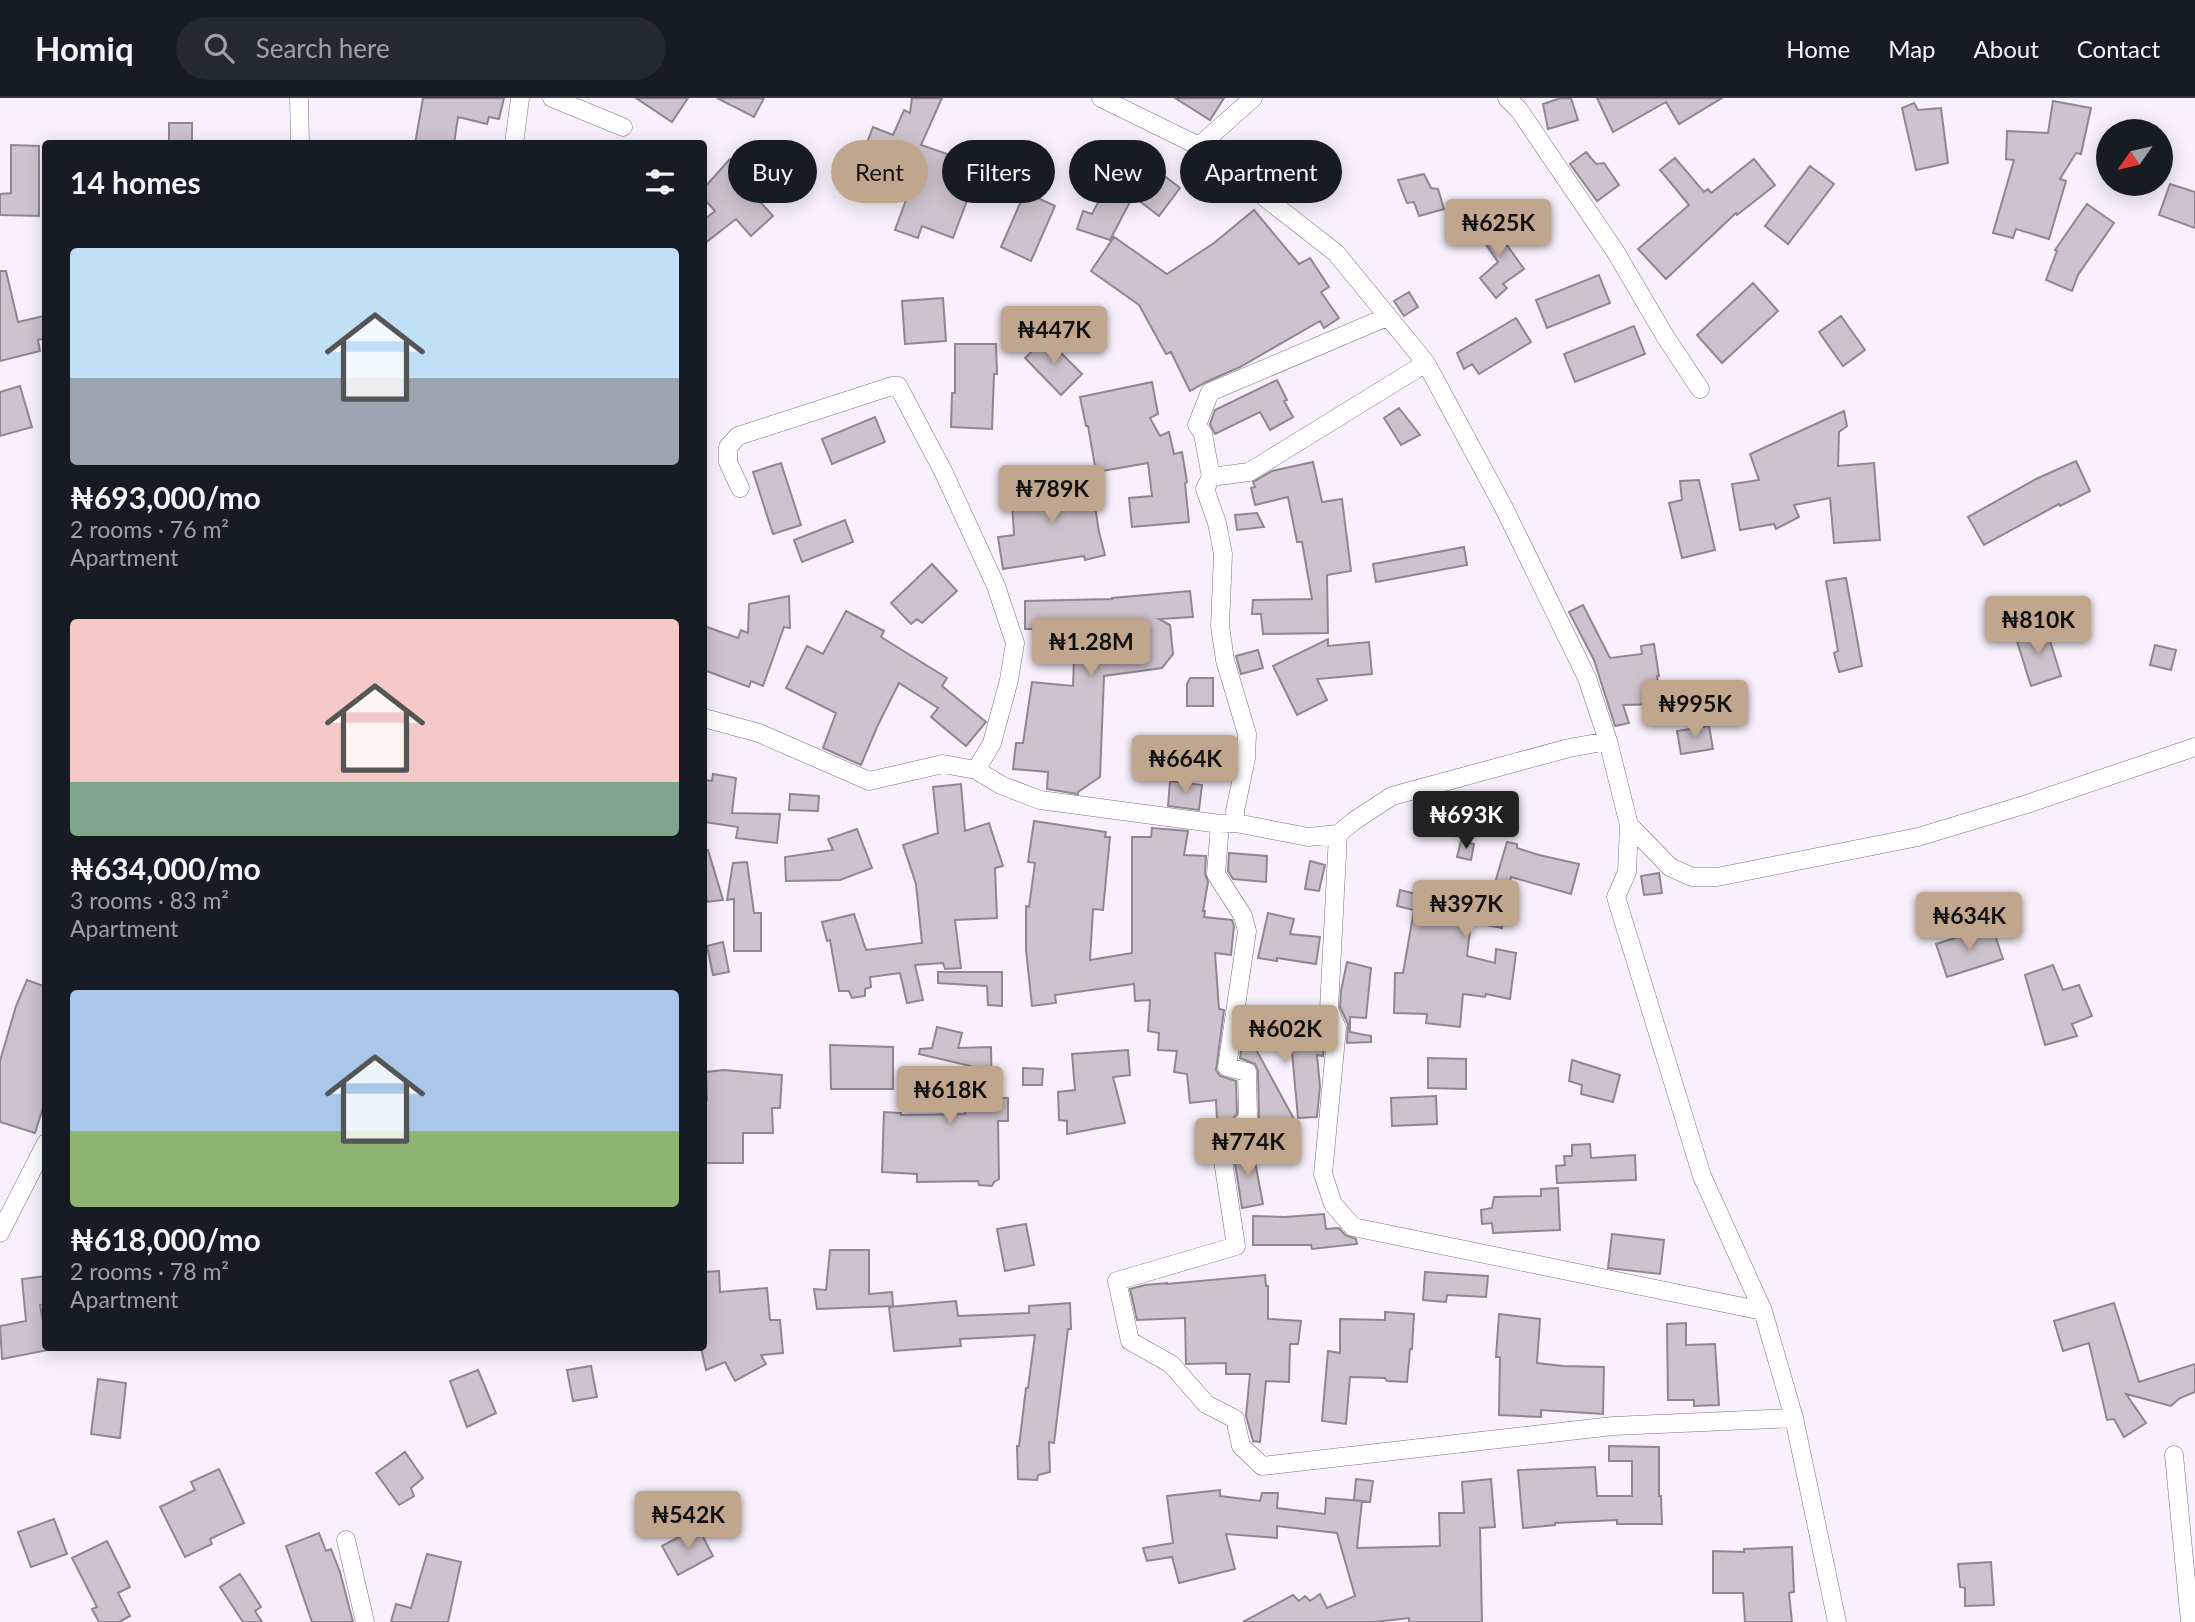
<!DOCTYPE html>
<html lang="en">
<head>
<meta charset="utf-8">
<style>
	body { margin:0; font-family:Lato,sans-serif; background:#242831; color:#f1f3f6; height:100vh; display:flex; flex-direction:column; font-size:26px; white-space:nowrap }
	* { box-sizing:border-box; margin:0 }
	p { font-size:23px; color:#9ea1a6 }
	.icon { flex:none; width:38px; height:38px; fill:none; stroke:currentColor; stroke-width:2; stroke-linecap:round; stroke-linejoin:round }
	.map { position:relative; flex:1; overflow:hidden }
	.side { position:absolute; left:42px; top:42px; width:665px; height:1211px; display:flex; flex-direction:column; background:#171b24; border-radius:7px; box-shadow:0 4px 18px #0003 }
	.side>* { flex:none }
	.hud { position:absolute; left:728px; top:42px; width:665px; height:63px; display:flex; gap:14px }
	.needle { width:46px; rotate:236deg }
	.fabs { position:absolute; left:2096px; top:21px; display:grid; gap:14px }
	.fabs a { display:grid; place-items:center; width:77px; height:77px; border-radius:50%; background:#171b24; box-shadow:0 4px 18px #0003; font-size:35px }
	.price { position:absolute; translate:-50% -60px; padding:0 16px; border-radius:7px; background:#c1a68e; color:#111; font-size:23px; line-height:46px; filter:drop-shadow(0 2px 4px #0008) }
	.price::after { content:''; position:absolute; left:50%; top:42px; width:21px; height:16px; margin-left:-10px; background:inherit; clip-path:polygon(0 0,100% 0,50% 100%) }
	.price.active { background:#222; color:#fff }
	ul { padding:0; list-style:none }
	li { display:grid; align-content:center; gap:14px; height:371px; padding:0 28px }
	li span { display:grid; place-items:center; height:217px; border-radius:7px; color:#555 }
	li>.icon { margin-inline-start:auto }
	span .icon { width:126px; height:126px; fill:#fffc; stroke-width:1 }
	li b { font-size:30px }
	h2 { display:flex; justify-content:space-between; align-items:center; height:84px; padding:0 28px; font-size:30px }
	.pill { padding:0 24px; border-radius:32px; background:#171b24; box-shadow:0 4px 18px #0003; font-size:24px; line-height:63px }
	.pill.active { background:#c1a68e; color:#111 }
	header { display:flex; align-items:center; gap:42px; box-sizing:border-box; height:98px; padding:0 35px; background:#171b24; border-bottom:2px solid #363941 }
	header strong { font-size:33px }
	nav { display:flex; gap:38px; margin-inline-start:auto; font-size:24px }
	.search { width:490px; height:63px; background:#242831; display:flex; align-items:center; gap:18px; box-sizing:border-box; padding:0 24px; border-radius:38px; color:#9ea1a6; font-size:26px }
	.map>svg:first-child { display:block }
	.building { fill:#cdc3cc; stroke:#90868f; stroke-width:2 }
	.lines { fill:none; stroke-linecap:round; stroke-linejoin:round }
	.minor-casing { stroke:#78727d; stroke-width:19 }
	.minor { stroke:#fff; stroke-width:18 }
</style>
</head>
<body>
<header>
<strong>Homiq</strong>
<div class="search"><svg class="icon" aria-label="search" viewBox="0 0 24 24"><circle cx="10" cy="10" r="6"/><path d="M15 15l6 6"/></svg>Search here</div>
<nav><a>Home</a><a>Map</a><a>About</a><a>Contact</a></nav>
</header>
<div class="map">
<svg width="2195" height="1524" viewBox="0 0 2195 1524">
	<rect width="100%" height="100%" fill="#f8f1fd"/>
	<path class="building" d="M423,0H504L499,21L489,19L487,26L458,19L454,46H415Z
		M636,0H688L672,24Z
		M717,0H764L754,19Z
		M912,0H942L921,47L947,56L945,63L977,76L953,140L922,128L918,140L895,132L918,69L888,59L872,100L849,91L873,29L893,37L904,12L910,15Z
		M1175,0H1224L1210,22Z
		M1561,0H1571L1578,22L1548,31L1543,6Z
		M1597,0H1722L1679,26L1666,4L1613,34Z
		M2053,3L2091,10L2081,56L2076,55L2060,81L2066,83L2049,141L2016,131L2013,140L1993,135L2014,62L2006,61L2007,33L2048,35Z
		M1914,5L1918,12L1941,10L1948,65L1916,72L1902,10Z
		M169,25H192V46H169Z
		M11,47L39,48V118L0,117V96L11,95Z
		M1586,54L1596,66L1604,65L1619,87L1597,103L1570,66Z
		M1675,60L1704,94L1708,91L1711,95L1754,61L1775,87L1737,117L1736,115L1666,181L1638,151L1689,107L1660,72Z
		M730,61L751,80L745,87L773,118L751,138L736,121L704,146V122L715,113L704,101V90Z
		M1121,61L1154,78L1158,73L1180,90L1159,118L1133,98L1110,142L1077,131L1083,113L1092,116Z
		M1810,68L1834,86L1788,146L1765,128Z
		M1424,76L1431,90L1438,91L1444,111L1419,118L1414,104L1407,105L1398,82Z
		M2170,86L2195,94V130L2159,117Z
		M1025,94L1055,108L1031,163L1001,149Z
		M2087,106L2114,125L2078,177L2072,193L2046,182L2057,153L2055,152Z
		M1254,112L1299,166L1310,160L1329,189L1321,194L1339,220L1324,230L1320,223L1240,269L1206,284L1190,293L1171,254L1166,256L1139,207L1091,173L1114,139L1167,176L1214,145Z
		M1487,119L1524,171L1503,186L1507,190L1496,200L1480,180L1498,164L1474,129Z
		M0,173H6L18,224L44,218L46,240L38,242L40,253L0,263Z
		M1599,177L1610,205L1547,230L1536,202Z
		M1753,185L1778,213L1722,265L1697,237Z
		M1409,194L1418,209L1404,218L1394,203Z
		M943,200L946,243L905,246L902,203Z
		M1841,218L1865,252L1843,268L1819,234Z
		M1516,220L1531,244L1479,276L1472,266L1464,271L1457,255Z
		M1634,228L1645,256L1575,284L1564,256Z
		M1046,240L1082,276L1061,297L1025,260Z
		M955,246H996L997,276H994L992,331L951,329L952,295H955Z
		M1277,282L1287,302L1284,303L1293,319L1270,332L1260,314L1215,336L1210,326L1215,312Z
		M1152,284L1158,316L1150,320L1160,338L1169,334L1174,356L1182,354L1187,384L1185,385L1189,424L1132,429L1129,400L1152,398L1148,365L1096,374L1088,328H1086L1080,299Z
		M20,288L32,329L0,338V294Z
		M1399,310L1420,337L1401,347L1384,320Z
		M1844,313L1847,328L1839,334L1838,368L1874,365L1880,442L1834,445L1830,400L1794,407L1799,419L1776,431L1774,426L1740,432L1732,386L1759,382L1750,356Z
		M875,319L885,344L832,366L822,341Z
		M2076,363L2090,393L2060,408L2059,406L1984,447L1968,419L2036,381Z
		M1313,364L1322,404L1342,401L1351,473L1327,477L1328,535L1263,536L1261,516H1252L1253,502L1312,501L1302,444H1297L1288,399L1255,407L1251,390L1255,389L1253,384L1272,373Z
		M781,365L801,427L773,436L753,374Z
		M1091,382L1099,434L1105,457L1085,462L1084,458L1003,471L998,439L1014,437L1011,387L1046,385V388Z
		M1699,382L1715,452L1682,460L1669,405L1682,402L1680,383Z
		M1257,415L1264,429L1237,432L1235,417Z
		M845,422L853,444L802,464L794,442Z
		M1464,449L1467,467L1376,484L1373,466Z
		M932,466L957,493L922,525L917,521L911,526L891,505Z
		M1846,480L1862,568L1839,574L1834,555L1838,553L1826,483Z
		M1190,493L1193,519L1159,521L1170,527L1173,556L1162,570L1104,578L1100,679L1078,694V696L1047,691L1048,674L1013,671L1016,645H1023L1032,584L1073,588L1075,531H1025V503L1112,501V500Z
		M789,498L790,530L784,529L763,588L751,583L749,589L704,572V528L738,540L741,532L748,535L749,506Z
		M1583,507L1610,560L1642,556L1641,548L1654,546L1659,578H1657L1661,606L1623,607L1629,625L1615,628L1594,562L1569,514Z
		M846,513L884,533L881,539L947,580L942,588L986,624L966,648L931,619L938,610L899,585L877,629L861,667L823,650L836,615L786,590L807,548L823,556Z
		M2045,527L2061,578L2031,588L2015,537Z
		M1328,541V548L1369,544L1372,576L1317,581L1327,602L1297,617L1273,568Z
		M2155,547L2176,552L2171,572L2150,567Z
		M1258,552L1263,570L1241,576L1236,558Z
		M1190,580H1213V608H1187V586Z
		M1709,628L1713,651L1681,656L1677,633Z
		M713,676L736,680L732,715L780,716L777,745L736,740L738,729L704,724V682L712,683Z
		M1170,683L1202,687L1199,712L1168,708Z
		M961,686L965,733L989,725L1003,768L995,770L997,820L955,822L961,870L945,871L943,865L915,867L923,902L907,905L900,875L870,879L871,889L865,891V898L852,900L849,893H839L830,842L827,843L822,824L854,816L866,852L922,845L916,786L903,747L938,735L933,689Z
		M790,696L819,698L818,713L789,712Z
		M1481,704H1510V723H1482Z
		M1034,723L1106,734L1105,739H1110L1103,812L1093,811L1090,862L1132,855V739H1151L1152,730L1188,733L1184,757L1206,758L1205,775L1208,784L1203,813H1205L1204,819L1232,822L1234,828L1231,857L1215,855L1219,911L1224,912L1216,972L1220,978L1236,983L1237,1016L1232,1022H1217L1216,1002L1190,1005L1187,976L1174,974L1177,953L1158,952L1159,935L1148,933L1150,902L1135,903L1134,886L1055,897L1056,905L1032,908L1026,852V808L1029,809L1035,765L1028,764Z
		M857,731L872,770L840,782L786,783L785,759L833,752L828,741Z
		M1461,743L1474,746L1471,762L1457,759Z
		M1507,744L1517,746V750L1539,757L1579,766L1571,796L1511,779L1502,830L1471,824L1467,858L1495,865L1496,851L1516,855L1510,901L1486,896L1485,899L1463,896L1460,929L1426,925L1427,916L1394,915L1395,875H1403L1414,812L1397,808L1400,792L1447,804L1450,787L1492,795Z
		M708,752L723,802L707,804L704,781V753Z
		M1229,755L1267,758L1266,784L1233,781L1228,773Z
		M1310,763L1325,767L1319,793L1305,791Z
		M747,764L754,815H761V853H734V801L727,802L733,765Z
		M1659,775L1662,795L1644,797L1641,778Z
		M1268,815L1294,821L1290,836L1320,839L1316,866L1277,860V863L1258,860Z
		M1992,828L2003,861L1947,879L1936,846Z
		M723,844L729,874L713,877L707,848Z
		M1347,864L1371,870L1366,920L1350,919V934L1371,938V944L1347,945L1348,926L1340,909L1341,893Z
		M2053,867L2063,892L2079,887L2092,918L2072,926L2077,938L2045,947L2025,877Z
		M938,874H1002V908L988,907L987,888L938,885Z
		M27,882L46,889V1000L35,1035L0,1024V963L16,908Z
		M1246,916L1319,932L1320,929L1325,930L1323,958L1317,957L1320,988L1317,1019L1298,1020L1292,954L1253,946L1294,1021L1259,1022L1258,973L1255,966L1240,960Z
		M937,929L962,935L958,950L991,949L992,1000H1008V1023H998L999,1081L994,1084L992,1088L979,1087L978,1083L917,1084V1076L882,1074L884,1014L901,1015V1017L965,1016V1000H972L971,968L919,956L920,951L932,950Z
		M830,947L893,949V991H831Z
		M1128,952L1130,977L1113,979L1125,1025L1067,1036V1023L1059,1022L1058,994L1075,992L1072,956Z
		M1428,960L1466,961V991L1428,990Z
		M1572,962L1620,977L1613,1004L1581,996L1582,987L1569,983Z
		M1023,970L1043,971L1042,987H1023Z
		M724,972L782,977L780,1010H772L773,1035H743V1065H706V1019H704V1002H707L706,974Z
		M1436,998L1437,1026L1392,1028L1391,1000Z
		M1590,1046L1591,1060L1635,1057L1636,1082L1557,1085L1556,1068L1565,1067L1564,1058H1572V1047Z
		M1252,1048L1263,1106L1242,1110L1234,1059L1239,1052Z
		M1558,1090L1560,1132L1493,1135L1492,1125L1482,1126L1481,1112L1492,1110L1494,1099L1541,1098V1091Z
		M1324,1116L1326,1131L1339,1130L1345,1137L1356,1141L1357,1146L1312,1151L1311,1147H1253V1118L1285,1119Z
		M1026,1126L1034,1167L1005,1173L997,1131Z
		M1612,1136L1664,1142L1660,1176L1608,1170Z
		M830,1152H869V1196L892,1194L893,1208L817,1211L814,1191L826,1192Z
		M719,1173L720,1194L767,1190L770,1222H780L783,1255L761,1257L766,1266L735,1283L725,1264L706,1272L701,1250H704V1174Z
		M1425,1174L1488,1178L1486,1199L1447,1197L1446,1204L1423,1202Z
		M1265,1177L1266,1188H1268V1221L1301,1223L1298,1246H1290L1289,1284L1266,1283L1260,1344L1253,1343L1246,1318L1250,1276H1226V1265L1186,1266L1185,1220L1137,1222L1130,1191L1145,1187L1167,1185V1186Z
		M46,1178V1206L40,1207L46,1238V1250L48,1252L2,1261L0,1228L26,1223L22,1181Z
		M956,1203L958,1218L1029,1215V1208L1070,1205L1071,1231H1068L1054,1345L1049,1344L1050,1374L1038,1377L1037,1382L1018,1381L1017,1348H1019L1026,1290H1028L1035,1237L960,1241L961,1248L894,1253L889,1209Z
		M2114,1205L2139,1284L2195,1266V1294L2180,1300L2171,1308L2126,1296L2146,1325L2124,1339L2114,1321L2107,1322L2089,1245L2063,1253L2054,1223Z
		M1385,1214L1414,1216L1412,1251H1410L1407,1284L1387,1283L1385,1280L1350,1279L1346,1326L1322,1323L1328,1253L1340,1255V1221L1385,1222Z
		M1499,1216L1540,1221L1537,1265L1563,1268L1604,1269L1603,1316L1541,1312V1319L1499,1317L1500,1259H1496Z
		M1686,1225V1247L1715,1246L1719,1307L1694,1308V1302H1668L1667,1226Z
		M591,1268L597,1299L573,1303L567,1272Z
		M478,1272L496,1315L467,1329L450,1283Z
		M98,1281L126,1285L120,1340L91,1336Z
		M1609,1348L1659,1349V1398H1661L1662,1426H1617V1422L1555,1425V1427L1523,1430L1518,1372L1595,1369L1597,1398H1632V1363H1609Z
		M405,1354L423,1380L411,1390L414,1398L399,1407L376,1375Z
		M219,1371L244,1425L210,1441L212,1446L185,1459L160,1409L195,1392L191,1384Z
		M1356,1381L1373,1383L1370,1404L1354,1402Z
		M1491,1381L1495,1429L1480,1430L1482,1524H1409V1520L1374,1524H1243L1293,1497L1299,1503L1305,1498L1310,1503L1320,1496L1327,1510L1355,1498L1337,1435L1277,1428V1440L1226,1436L1235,1471L1179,1485L1172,1459L1147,1463L1143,1450L1173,1445L1167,1398L1220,1392V1398L1260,1403L1262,1395H1278L1277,1410L1325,1416L1326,1400L1362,1403L1357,1450L1440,1448L1439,1415H1464L1462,1384Z
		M54,1421L67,1456L31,1469L18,1434Z
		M698,1429L713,1458L678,1477L662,1448Z
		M319,1435L326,1453L331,1451L340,1474L353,1524H312L286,1448Z
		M107,1443L130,1489L118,1495L130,1518L119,1524H99L92,1511L97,1509L72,1460Z
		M1792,1449L1794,1494L1789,1495L1792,1524H1745L1743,1495H1713V1453L1744,1454V1451Z
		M427,1456L461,1464L448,1524H391L396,1506L411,1510Z
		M1991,1464L1994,1507L1965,1508V1490L1960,1489L1958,1466Z
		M240,1476L261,1509L255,1513L262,1524H243L220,1489Z"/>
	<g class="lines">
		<g class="minor-casing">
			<path id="minor" d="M299,0L300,46
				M552,0L623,29
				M1101,0L1199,48L1336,155L1426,265L1504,410L1587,580L1608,643L1629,727L1627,774L1616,799L1702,1078L1763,1213L1794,1320L1837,1524
				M1507,0L1519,12L1615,153L1665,238L1700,291
				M514,46L520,0
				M1199,48L1253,0
				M1211,379L1249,374L1426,265
				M740,390L728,364V349L738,338L892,288H898L943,373L996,488L1015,545L1009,582L992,645L976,672
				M704,620L759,635L869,683L943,666L976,672L1001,687L1040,702L1220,726L1236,725L1308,739L1338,736L1354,723L1392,698L1569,650L1608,643
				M1236,725L1235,713L1246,660L1247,636L1225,562L1220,528L1223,456L1217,425L1205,391L1211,379L1203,336L1197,327L1210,294L1387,219
				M1220,726L1216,776L1243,818L1247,833L1227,969L1247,974L1248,1019L1222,1056L1236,1148L1117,1183L1130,1243L1171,1266L1206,1306L1235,1321L1241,1348L1262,1368L1613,1328L1794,1320
				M1629,727L1670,769L1692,779H1717L1918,739L2027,706L2195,649
				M1338,736L1329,911L1337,930L1323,1076L1333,1106L1353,1129L1763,1213
				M0,1135L46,1045
				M2174,1357L2190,1524
				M346,1442L365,1524"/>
		</g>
		<use href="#minor" class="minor"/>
	</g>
</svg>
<div class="fabs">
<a><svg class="needle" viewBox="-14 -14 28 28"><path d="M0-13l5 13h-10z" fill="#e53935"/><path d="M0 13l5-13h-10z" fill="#9ea1a6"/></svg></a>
</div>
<b class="price" style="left:1498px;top:161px">₦625K</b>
<b class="price" style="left:1054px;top:268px">₦447K</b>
<b class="price" style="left:1052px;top:427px">₦789K</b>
<b class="price" style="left:2038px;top:558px">₦810K</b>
<b class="price" style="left:1091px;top:580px">₦1.28M</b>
<b class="price" style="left:1695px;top:642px">₦995K</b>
<b class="price" style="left:1185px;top:697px">₦664K</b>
<b class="price active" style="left:1466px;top:753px">₦693K</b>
<b class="price" style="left:1466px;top:842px">₦397K</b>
<b class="price" style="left:1969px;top:854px">₦634K</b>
<b class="price" style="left:1285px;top:967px">₦602K</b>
<b class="price" style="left:950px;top:1028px">₦618K</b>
<b class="price" style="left:1248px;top:1080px">₦774K</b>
<b class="price" style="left:688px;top:1453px">₦542K</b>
<div class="hud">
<a class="pill">Buy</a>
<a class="pill active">Rent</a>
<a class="pill">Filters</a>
<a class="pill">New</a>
<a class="pill">Apartment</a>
</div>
<section class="side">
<h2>14 homes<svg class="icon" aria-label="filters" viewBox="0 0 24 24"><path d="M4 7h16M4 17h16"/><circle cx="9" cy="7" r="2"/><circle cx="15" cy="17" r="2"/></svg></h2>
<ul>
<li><span style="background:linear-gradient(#bfe0f5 60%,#9aa5b1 0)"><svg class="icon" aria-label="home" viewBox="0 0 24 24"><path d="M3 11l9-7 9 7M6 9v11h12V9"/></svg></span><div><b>₦693,000/mo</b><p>2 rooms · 76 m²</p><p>Apartment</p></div></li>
<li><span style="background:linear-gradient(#f6c9c9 75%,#7fa58c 0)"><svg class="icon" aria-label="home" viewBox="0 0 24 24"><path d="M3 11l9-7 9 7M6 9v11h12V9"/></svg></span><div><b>₦634,000/mo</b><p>3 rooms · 83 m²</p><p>Apartment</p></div></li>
<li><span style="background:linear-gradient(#a9c7e8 65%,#8fb573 0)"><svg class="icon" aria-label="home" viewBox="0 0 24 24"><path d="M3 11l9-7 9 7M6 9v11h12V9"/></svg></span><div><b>₦618,000/mo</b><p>2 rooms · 78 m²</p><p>Apartment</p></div></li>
</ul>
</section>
</div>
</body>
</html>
